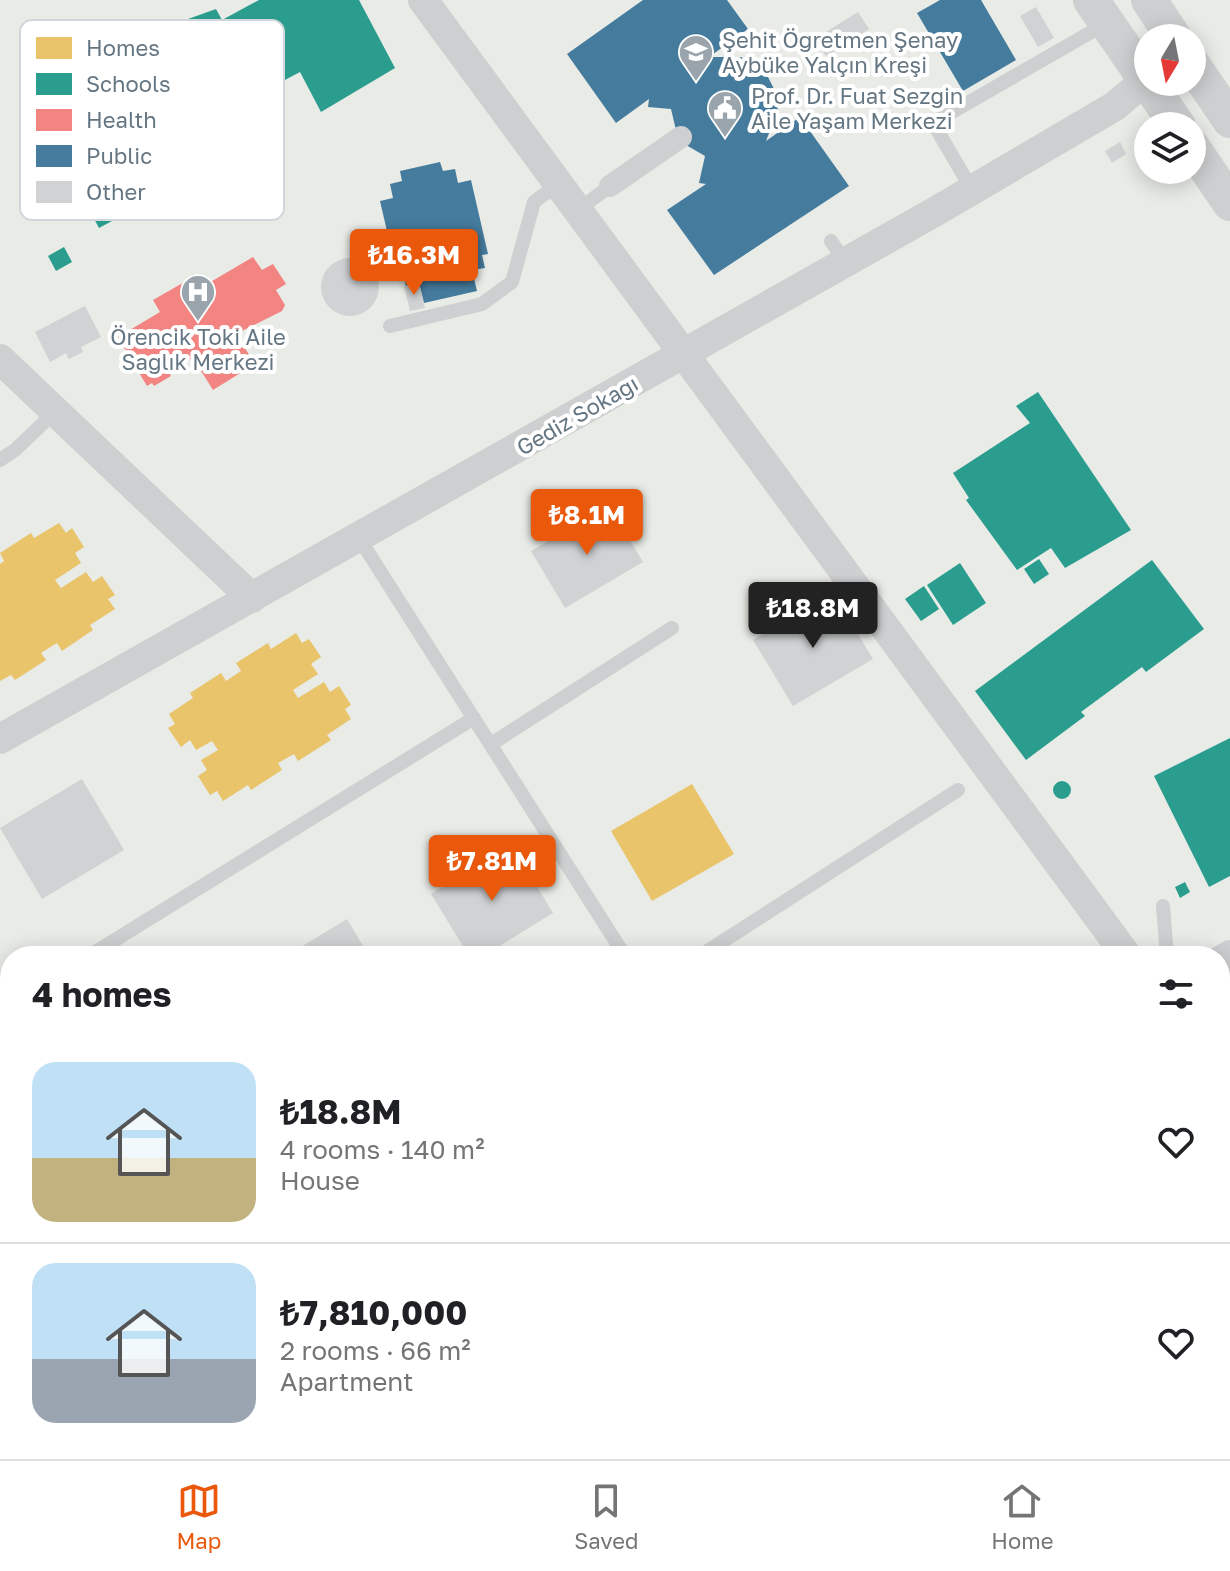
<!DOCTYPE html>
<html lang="en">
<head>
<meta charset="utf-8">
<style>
	body { margin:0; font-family:"Golos Text",sans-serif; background:#f6f6f6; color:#202124; height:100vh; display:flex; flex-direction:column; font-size:30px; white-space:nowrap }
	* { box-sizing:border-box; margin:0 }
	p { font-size:26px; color:#757577 }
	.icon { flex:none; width:44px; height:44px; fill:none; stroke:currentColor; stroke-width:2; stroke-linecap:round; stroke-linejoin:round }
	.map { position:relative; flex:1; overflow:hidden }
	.panel { position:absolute; left:0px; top:946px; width:1230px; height:514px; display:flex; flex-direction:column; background:#fff; border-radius:32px 32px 0 0; box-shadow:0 4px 20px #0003 }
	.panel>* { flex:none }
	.needle { width:52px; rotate:190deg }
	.fabs { position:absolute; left:1134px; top:24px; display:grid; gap:16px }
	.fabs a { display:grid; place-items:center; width:72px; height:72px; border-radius:50%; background:#fff; box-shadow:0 4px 20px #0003; font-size:40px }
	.price { position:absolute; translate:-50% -68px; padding:0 18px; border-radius:8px; background:#ea580c; color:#fff; font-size:26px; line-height:52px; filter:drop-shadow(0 2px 4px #0008) }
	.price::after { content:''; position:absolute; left:50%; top:48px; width:24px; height:18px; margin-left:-12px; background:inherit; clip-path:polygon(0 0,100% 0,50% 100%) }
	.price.selected { background:#222; color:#fff }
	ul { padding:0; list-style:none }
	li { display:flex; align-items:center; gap:24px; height:200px; padding:0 32px }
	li+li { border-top:2px solid #e0e0e0 }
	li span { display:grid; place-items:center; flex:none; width:224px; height:160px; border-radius:24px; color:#555 }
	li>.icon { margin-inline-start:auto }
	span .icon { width:96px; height:96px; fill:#fffc; stroke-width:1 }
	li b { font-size:34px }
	h2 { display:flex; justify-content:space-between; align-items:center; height:96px; padding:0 32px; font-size:34px }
	.tabs { display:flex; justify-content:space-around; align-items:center; height:112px; border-top:2px solid #e0e0e0; background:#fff; font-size:22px; color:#757577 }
	.tabs a { display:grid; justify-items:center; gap:4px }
	.tabs .selected { color:#ea580c }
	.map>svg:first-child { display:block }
	.green { fill:#e8ebe6; fill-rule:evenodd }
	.homes { fill:#e9c46a }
	.schools { fill:#2a9d8f }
	.health { fill:#f28482 }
	.public { fill:#457b9d }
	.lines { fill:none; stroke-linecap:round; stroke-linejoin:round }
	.stream { stroke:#ced6d9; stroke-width:8 }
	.building { fill:#d0d2d3 }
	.service { stroke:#cecfd0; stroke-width:14 }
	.pedestrian { stroke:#cecfd0; stroke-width:22 }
	.minor { stroke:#cecfd0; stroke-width:30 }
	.tertiary { stroke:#cecfd0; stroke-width:36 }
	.labels { text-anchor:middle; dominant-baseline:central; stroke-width:8; stroke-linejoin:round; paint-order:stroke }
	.poi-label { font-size:22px; fill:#657683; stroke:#fff; text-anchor:start }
	.street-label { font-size:22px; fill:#657683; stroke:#fff }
	.key { fill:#fff; stroke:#d1d6da; stroke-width:2 }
	.key-label { font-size:22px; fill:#657683 }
</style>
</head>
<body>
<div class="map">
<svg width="1230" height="1459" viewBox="0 0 1230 1459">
	<rect width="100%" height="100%" fill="#f9f9f9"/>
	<path class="green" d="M0,0H1230V1459H0ZM1148,38H1192V82H1148ZM1148,126H1192V170H1148ZM10,956H1220V1450H10Z"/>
	<path class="homes" d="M59,523L66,533L72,528L84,547L75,553L81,563L55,580L61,588L86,572L93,582L102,576L115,595L108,599L115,609L90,625L93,630L62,651L57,643L41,653L46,660L15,680L11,675L0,681V564L4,561L0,553L31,533L34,538Z
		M296,633L302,643L309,639L321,657L311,664L318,674L293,690L298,698L324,682L330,692L339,686L351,705L345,709L351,719L327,735L331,740L298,761L294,754L278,763L282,770L251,790L248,785L223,801L217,791L210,795L198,776L207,770L201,760L218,750L212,741L196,750L190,740L181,747L168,728L175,724L169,714L193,698L190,693L221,673L226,681L241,671L236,663L268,643L271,649Z
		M692,784L734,854L652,901L611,831Z
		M1220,1236H1230V1352H1220Z
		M1041,1450H1137V1459H1041Z"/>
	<path class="schools" d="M259,0H359L395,68L321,112L300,72L154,150L176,192L127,218L125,214L99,228L32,104L109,62L116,76L144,61L139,51L188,19L216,9L222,20Z
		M64,247L72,262L56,271L48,256Z
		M1038,392L1131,530L1065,568L1051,548L1017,570L966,500L969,498L953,473L1030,423L1016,406Z
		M1039,559L1049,574L1034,584L1024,569Z
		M1152,560L1204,629L1146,672L1142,667L1081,712L1085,716L1026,760L975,691Z
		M960,563L986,603L953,625L927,585Z
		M924,586L939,609L921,621L905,599Z
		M1230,738V876L1209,887L1154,776Z
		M1053 790a9 9 0 1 1 18 0a9 9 0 1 1-18 0Z
		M1185,882L1190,892L1180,898L1175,887Z"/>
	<path class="health" d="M253,257L262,270L273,264L286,284L276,290L285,305L282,311L236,334L255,364L213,390L193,358L169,372L171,376L154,386L152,383L147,386L118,337L160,312L153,300L195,276L202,287Z"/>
	<path class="public" d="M643,0H727L748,29L709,57H741L756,65L768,77L776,93L778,110L766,141L800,117L849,186L714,275L667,210L706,184L699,183L705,156L686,145L676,130L671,109L648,107L649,99L616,123L567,54Z
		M940,0H981L1016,60L963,91L917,13Z
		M440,162L443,171L455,169L458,183L471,180L488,254L482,255L485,268L472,270L477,291L424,303L419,283L406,286L403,273L397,274L380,201L393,198L390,184L402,181L400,171Z"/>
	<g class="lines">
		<path class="stream" d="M736,1450L746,1459"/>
	</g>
	<path class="building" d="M1036,7L1054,38L1038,47L1020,16Z
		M858,12L869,29L826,56L815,39Z
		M1120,142L1126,154L1112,163L1105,151Z
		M321 287a29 29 0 1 1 58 0a29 29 0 1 1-58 0Z
		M419,283L425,308L410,311L404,286Z
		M85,306L101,337L81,347L83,352L69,359L66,353L50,362L35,332Z
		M609,506L643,562L565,608L531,551Z
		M833,593L873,659L793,706L753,640Z
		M82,779L124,850L42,899L0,828Z
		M512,845L553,913L483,956H469L431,894Z
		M347,919L369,956H286Z"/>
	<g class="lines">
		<path class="service" d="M971,188L933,123L1107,23
			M578,210L610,186
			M831,241L846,263
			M390,326L482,304L512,282L534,202L558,184
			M0,460L15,450L56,411
			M359,538L625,956
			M491,744L672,628
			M1163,906L1167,956
			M89,956L474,718
			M700,956L958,790
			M1220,1392H1230"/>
		<path class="pedestrian" d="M610,186L681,137"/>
		<path class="minor" d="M423,0L1127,956
			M0,359L252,598
			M0,739L938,210L1115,106L1148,78
			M1220,961L1230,955
			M1220,1082L1230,1095"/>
		<path class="tertiary" d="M1091,0L1178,126
			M1149,0L1174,38
			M1192,64L1230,120
			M1192,147L1230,203
			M0,990L10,995
			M819,1450L829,1459"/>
	</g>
	<defs>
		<g id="school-pin" transform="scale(1.8)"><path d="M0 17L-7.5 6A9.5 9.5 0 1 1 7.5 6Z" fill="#99a4ac" stroke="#fff"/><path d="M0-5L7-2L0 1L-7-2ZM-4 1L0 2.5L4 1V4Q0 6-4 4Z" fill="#fff"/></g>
		<g id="civic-pin" transform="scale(1.8)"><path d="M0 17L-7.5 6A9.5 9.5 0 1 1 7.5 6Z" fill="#99a4ac" stroke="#fff"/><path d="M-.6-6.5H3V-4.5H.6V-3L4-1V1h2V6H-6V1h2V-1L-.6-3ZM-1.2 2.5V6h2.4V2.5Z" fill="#fff"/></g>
		<g id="hospital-pin" transform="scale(1.8)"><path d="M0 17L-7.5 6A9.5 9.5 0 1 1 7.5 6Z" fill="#99a4ac" stroke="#fff"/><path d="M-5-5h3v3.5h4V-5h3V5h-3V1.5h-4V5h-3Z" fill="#fff"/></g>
	</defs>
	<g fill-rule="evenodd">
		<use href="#school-pin" x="696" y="52"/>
		<use href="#civic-pin" x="725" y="108"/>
		<use href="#hospital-pin" x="198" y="292"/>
	</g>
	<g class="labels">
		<g class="poi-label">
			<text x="722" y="39">Şehit Öğretmen Şenay<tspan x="722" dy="25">Aybüke Yalçın Kreşi</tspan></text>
			<text x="751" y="95">Prof. Dr. Fuat Sezgin<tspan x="751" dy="25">Aile Yaşam Merkezi</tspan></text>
			<text x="198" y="336" text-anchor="middle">Örencik Toki Aile<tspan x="198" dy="25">Sağlık Merkezi</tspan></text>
		</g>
		<g class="street-label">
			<text transform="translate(577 415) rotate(-30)">Gediz Sokağı</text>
		</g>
	</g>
	<rect x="20" y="20" width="264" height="200" rx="12" class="key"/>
	<rect x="36" y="37" width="36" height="22" fill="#e9c46a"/>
	<rect x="36" y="73" width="36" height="22" fill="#2a9d8f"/>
	<rect x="36" y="109" width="36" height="22" fill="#f28482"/>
	<rect x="36" y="145" width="36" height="22" fill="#457b9d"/>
	<rect x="36" y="181" width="36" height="22" fill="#d0d2d3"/>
	<g class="key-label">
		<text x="86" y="56">Homes</text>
		<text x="86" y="92">Schools</text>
		<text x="86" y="128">Health</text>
		<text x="86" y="164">Public</text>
		<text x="86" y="200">Other</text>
	</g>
</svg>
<div class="fabs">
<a><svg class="needle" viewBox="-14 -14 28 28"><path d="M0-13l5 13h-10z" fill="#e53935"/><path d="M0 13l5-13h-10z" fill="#757577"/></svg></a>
<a><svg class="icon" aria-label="layers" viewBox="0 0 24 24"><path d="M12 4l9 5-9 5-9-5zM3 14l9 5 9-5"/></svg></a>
</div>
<b class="price" style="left:414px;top:297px">₺16.3M</b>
<b class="price" style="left:587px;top:557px">₺8.1M</b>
<b class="price selected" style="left:813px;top:650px">₺18.8M</b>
<b class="price" style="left:492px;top:903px">₺7.81M</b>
<section class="panel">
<h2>4 homes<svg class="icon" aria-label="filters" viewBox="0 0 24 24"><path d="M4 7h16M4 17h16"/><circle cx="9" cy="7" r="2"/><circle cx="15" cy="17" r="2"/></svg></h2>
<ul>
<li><span style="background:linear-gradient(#bfe0f5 60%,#c2b280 0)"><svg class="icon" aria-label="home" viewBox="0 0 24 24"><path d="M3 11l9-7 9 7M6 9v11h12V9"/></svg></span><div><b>₺18.8M</b><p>4 rooms · 140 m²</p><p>House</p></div><svg class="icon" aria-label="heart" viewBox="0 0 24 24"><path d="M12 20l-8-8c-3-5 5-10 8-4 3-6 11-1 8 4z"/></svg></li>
<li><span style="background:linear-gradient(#bfe0f5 60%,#9aa5b1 0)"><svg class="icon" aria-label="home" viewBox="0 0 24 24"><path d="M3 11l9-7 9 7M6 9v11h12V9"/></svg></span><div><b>₺7,810,000</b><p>2 rooms · 66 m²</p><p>Apartment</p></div><svg class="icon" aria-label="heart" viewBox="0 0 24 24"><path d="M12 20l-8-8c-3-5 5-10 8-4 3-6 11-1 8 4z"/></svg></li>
</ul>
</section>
</div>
<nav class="tabs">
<a class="selected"><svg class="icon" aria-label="map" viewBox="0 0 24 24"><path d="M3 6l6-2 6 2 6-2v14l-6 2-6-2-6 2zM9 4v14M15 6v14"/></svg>Map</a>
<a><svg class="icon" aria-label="saved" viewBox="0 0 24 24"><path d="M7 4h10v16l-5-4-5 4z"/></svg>Saved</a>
<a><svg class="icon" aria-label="home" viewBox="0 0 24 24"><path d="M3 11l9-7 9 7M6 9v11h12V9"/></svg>Home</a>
</nav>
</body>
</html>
